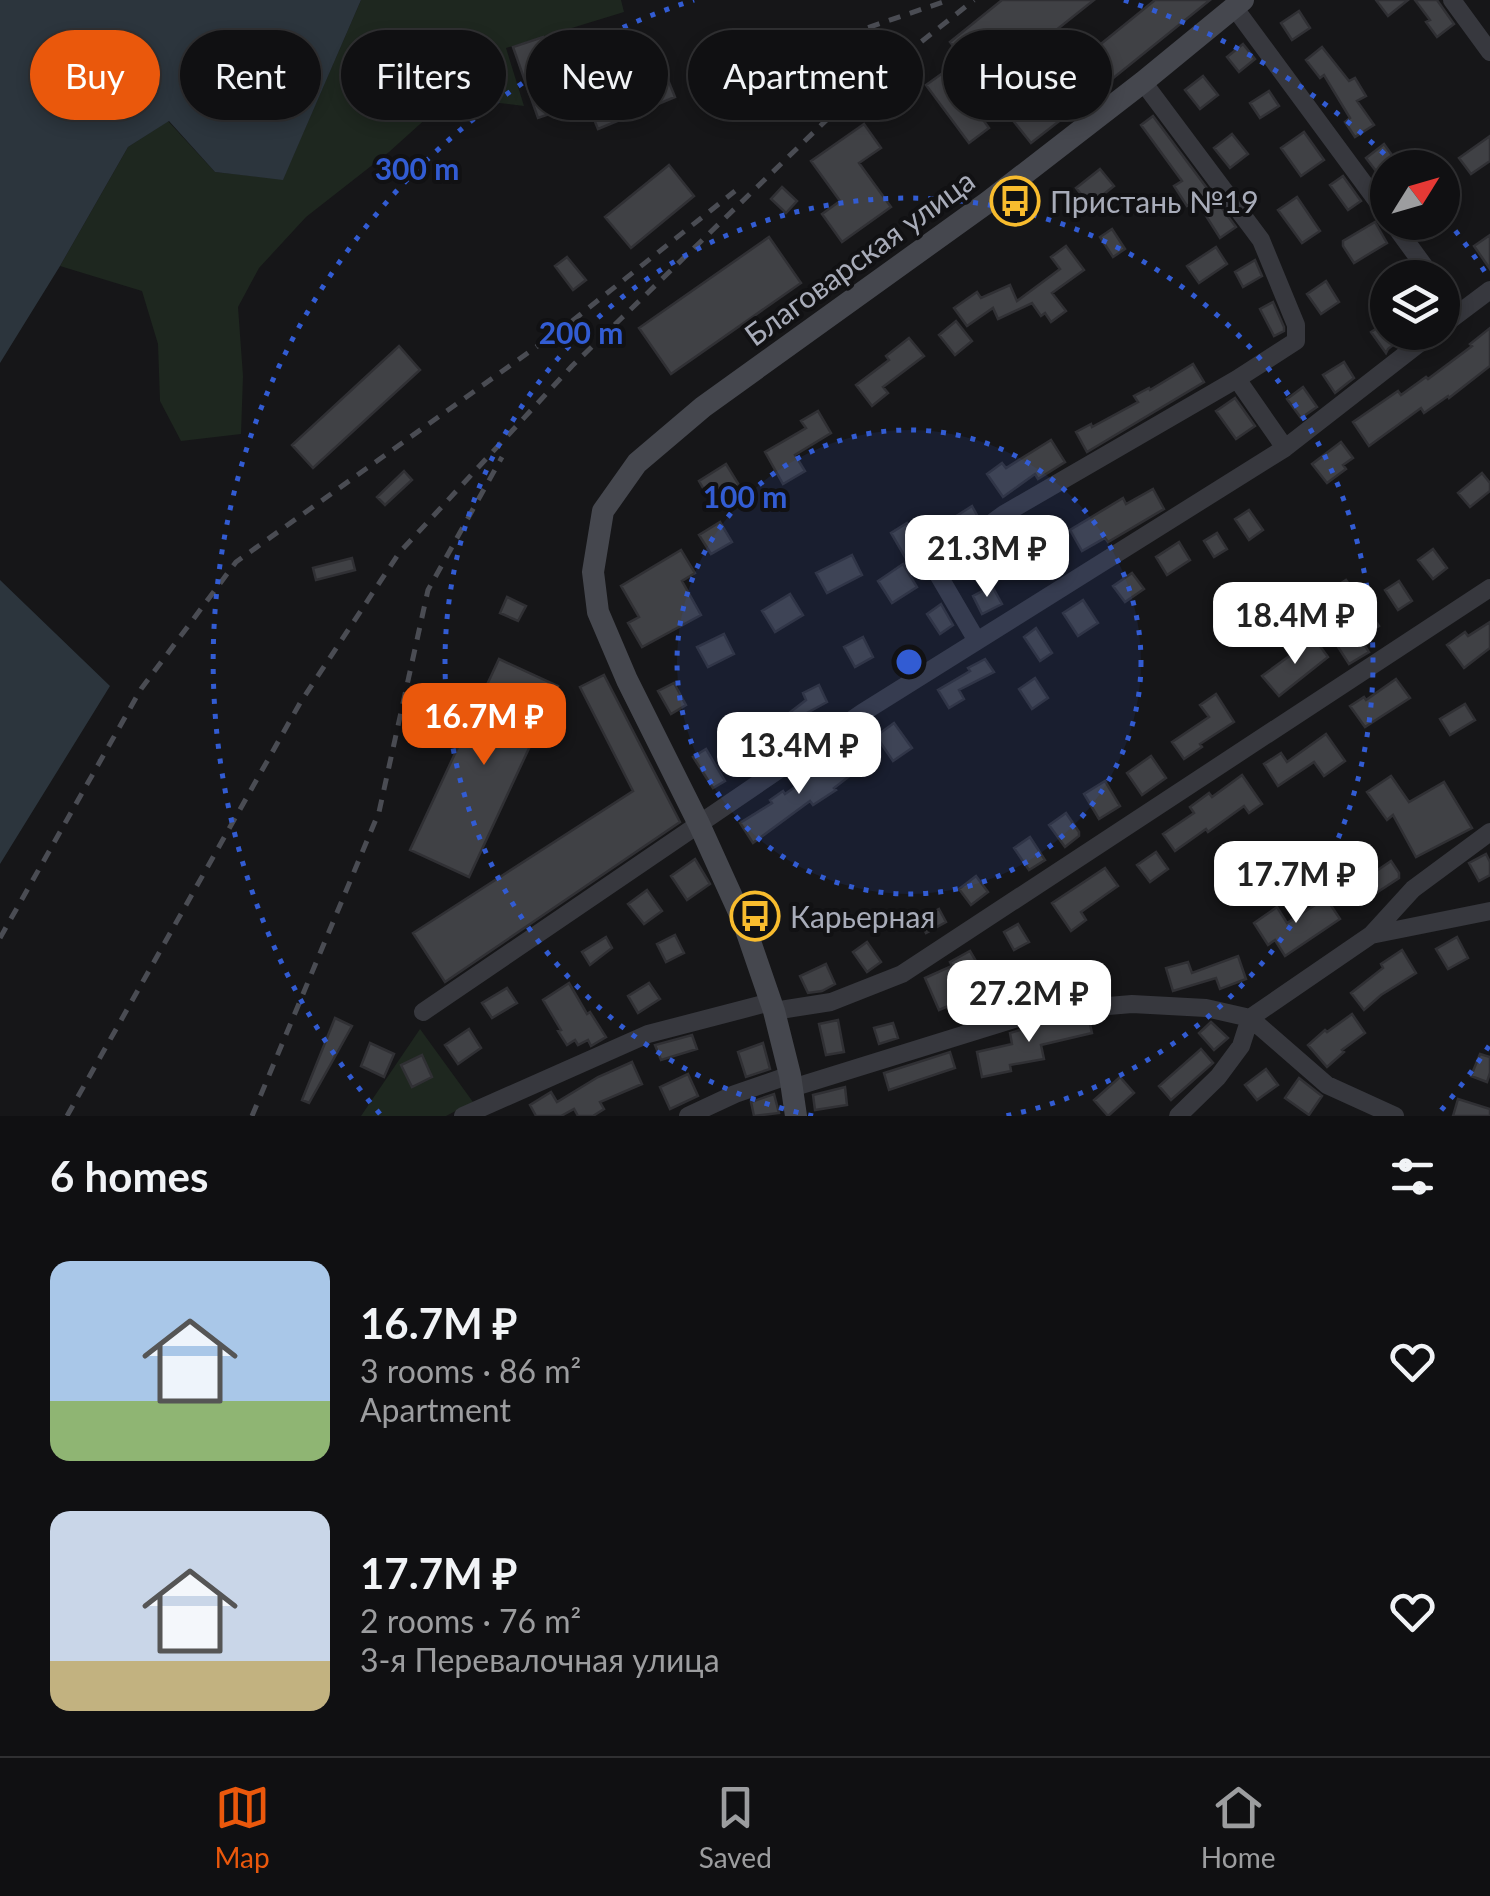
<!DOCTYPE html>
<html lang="en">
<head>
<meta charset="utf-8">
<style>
	body { margin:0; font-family:Lato,sans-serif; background:#19191b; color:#f1f3f6; height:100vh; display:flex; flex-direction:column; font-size:38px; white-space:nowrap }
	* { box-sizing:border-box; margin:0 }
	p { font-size:32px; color:#9c9d9f }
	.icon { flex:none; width:55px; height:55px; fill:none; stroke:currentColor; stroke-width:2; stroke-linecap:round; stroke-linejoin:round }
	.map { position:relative; height:1116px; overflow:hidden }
	.details { display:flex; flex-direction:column; background:#101012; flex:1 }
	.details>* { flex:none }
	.hud { position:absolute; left:30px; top:30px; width:1430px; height:90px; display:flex; gap:20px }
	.needle { width:65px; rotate:53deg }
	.tools { position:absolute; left:1370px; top:150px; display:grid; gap:20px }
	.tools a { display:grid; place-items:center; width:90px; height:90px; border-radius:50%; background:#101012; box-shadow:0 5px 15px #0003,0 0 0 2px #303032; font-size:50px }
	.price { position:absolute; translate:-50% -85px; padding:0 22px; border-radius:20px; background:#fff; color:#222; font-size:32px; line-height:65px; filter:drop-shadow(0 2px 5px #0008) }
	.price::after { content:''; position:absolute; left:50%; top:60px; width:30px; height:22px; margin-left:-15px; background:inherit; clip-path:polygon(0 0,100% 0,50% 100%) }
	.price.selected { background:#ea580c; color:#fff }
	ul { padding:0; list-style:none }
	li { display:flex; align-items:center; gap:30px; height:250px; padding:0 50px }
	li span { display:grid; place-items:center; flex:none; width:280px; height:200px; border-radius:20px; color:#555 }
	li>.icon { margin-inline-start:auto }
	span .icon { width:120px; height:120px; fill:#fffc; stroke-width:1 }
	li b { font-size:42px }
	h2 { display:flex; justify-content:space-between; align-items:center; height:120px; padding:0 50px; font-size:42px }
	.chip { padding:0 35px; border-radius:45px; background:#101012; box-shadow:0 5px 15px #0003,0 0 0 2px #303032; font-size:35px; line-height:90px }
	.chip.selected { background:#ea580c; color:#fff }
	.dock { display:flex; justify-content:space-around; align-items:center; height:140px; border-top:2px solid #303032; background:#101012; font-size:28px; color:#9c9d9f }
	.dock a { display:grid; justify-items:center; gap:5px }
	.dock .selected { color:#ea580c }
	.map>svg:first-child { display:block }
	.green { fill:#1e271f }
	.water { fill:#2c353d }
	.building { fill:#404145; stroke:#303034; stroke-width:2.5 }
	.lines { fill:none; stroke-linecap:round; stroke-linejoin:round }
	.street { stroke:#37383e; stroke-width:18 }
	.secondary { stroke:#45474e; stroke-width:22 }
	.rail { stroke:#4a4c53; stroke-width:5; stroke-dasharray:12 10; stroke-linecap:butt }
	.ring { fill:none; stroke:#325cd3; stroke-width:5; stroke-dasharray:5 10 }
	.labels { text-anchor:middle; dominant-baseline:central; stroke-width:8; stroke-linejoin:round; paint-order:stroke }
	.poi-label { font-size:30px; fill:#a8acb9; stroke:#111113; text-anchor:start }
	.street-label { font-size:30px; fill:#a8acb9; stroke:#111113 }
	.centre { fill:#325cd3; stroke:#111113; stroke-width:5 }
	.ring-label { font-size:30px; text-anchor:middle; font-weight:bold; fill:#325cd3; stroke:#111113; stroke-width:8; stroke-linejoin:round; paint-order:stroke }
</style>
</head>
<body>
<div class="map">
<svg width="1490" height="1116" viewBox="0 0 1490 1116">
	<rect width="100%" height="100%" fill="#161618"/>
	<path class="green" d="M361,0H621L624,12L506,48L524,106L450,97L389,152L306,217L259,268L238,307L243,376L241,434L181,441L160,401L158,344L142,291L60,266L128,147L168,121L215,172L283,179Z
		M420,1029L473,1102L446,1116H361Z"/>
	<path class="water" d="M0,0H361L283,180L215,172L169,121L128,147L60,266L0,363Z
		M0,580L110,686L0,864Z"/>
	<path class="building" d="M1002,0H1094L1021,58L1067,115L1031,143L950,42Z
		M1155,0H1210L1091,96L1070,69Z
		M1376,0H1408L1388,16Z
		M1415,0H1437L1454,24L1437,37L1426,22L1430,20Z
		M1299,11L1310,28L1292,40L1281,23Z
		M543,37L553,67L624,42L633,67L562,92L567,108L538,118L513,47Z
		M1243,44L1255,59L1239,72L1227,57Z
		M1322,47L1349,81L1355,78L1366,96L1357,101L1374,125L1355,137L1345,122L1350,118L1324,75L1320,78L1306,60Z
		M947,70L989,128L969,143L926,85Z
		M666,75L675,97L598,129L589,107Z
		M1203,76L1218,95L1200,109L1185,90Z
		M1269,91L1279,106L1260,118L1250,103Z
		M1153,116L1236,227L1220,238L1196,200L1187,206L1174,186L1182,181L1141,125Z
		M864,124L881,148L859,163L891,207L842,242L822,214L840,201L811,161Z
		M1304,132L1324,160L1301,176L1281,148Z
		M1232,134L1248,154L1230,168L1214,148Z
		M1490,136V161L1471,174L1459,158Z
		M1384,144L1394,158L1376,171L1366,158Z
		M669,165L694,196L631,248L605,217Z
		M1100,169L1114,186L1090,205L1076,188Z
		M1343,176L1361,201L1348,210L1330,185Z
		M782,187L797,201L786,213L771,199Z
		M1297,197L1320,231L1302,243L1278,210Z
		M1375,222L1387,243L1354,263L1343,246V241Z
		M1112,229L1125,249L1113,257L1100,237Z
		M1490,235V269L1474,246Z
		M769,237L801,283L671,374L639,328Z
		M1066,246L1084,270L1052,293L1066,311L1051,322L1045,313L1041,316L1032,303L998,319L993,308L967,326L954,308L977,292L981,298L1010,285L1017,301L1060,269L1051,257Z
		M1216,247L1227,264L1199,283L1187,266Z
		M567,257L586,280L573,290L555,266Z
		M1255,260L1262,276L1243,287L1235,272Z
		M1326,281L1339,302L1321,314L1307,294Z
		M1273,302L1284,327V331L1274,336L1260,309Z
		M956,321L972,341L955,355L939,335Z
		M1388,321V332H1410L1388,349L1386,353L1371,332Z
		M1490,328V366L1449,398L1448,396L1424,413L1421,408L1369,446L1353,422L1398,391L1401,395L1426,377L1428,379L1472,346L1470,344Z
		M909,338L924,356L883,387L888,393L872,406L856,385L889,360L886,356Z
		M399,346L420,370L313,468L292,445Z
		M1344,362L1354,378L1335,393L1323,375Z
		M1193,364L1204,382L1087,452L1076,432L1091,424L1092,427L1138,402L1134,396L1149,388L1150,390Z
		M1303,387L1317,407L1301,418L1287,399Z
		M1235,398L1255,426L1236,439L1216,411Z
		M818,411L831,433L795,455L805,471L783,484L765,452L806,428L801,421Z
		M1051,440L1065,462L1038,479L1035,474L1003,497L987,474L1002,463L1006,468Z
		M1341,442L1353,458L1343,465L1346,469L1327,483L1312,464Z
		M726,464L739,485L711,502L699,481Z
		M404,471L412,480L385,505L377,497Z
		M1482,473L1490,483V491L1470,507L1458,493Z
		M1153,489L1164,509L1108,542L1105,538L1082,551L1070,530L1123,498L1126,504Z
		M972,506L978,517L954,535L947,522Z
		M1249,510L1263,530L1249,540L1235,519Z
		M720,522L732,542L711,554L699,535Z
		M907,523L922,547L905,557L891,533Z
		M1217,533L1227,549L1214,557L1204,541Z
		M1179,542L1190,560L1167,575L1156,557Z
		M1050,545L1062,566L1044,576L1032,555Z
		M1433,549L1447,568L1433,579L1418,560Z
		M681,550L695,573L682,581L701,615L642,647L628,623L639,617L621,586Z
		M852,555L862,575L827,593L816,573Z
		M352,558L355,570L316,580L313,568Z
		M903,564L917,587L892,603L878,581Z
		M1132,573L1144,589L1125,602L1113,586Z
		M1346,580L1379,626L1366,635L1332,589Z
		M1399,581L1412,601L1398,610L1385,590Z
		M992,586L1002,604L982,614L973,596Z
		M790,594L803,615L775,632L762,611Z
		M507,597L526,606L518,621L500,613Z
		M1083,600L1098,623L1078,636L1063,613Z
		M941,604L953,625L940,634L927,614Z
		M1490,622V648L1464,668L1447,645L1465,632L1468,636Z
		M1036,628L1052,653L1040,661L1024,637Z
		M724,634L734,654L708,667L697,647Z
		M1358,635L1369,652L1349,664L1338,647Z
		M863,637L873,657L855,667L844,647Z
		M1314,638L1328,657L1279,696L1262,676Z
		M499,659L558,686L469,877L410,850Z
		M985,659L994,672L959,690L964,699L949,708L938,690L970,671L968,668Z
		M604,675L680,822L445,982L413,933L633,791L580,687Z
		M1035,678L1048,698L1032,709L1019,689Z
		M1396,679L1410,698L1365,727L1350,706L1364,697L1366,700Z
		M674,683L686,705L671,714L658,691Z
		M819,685L827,702L807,713L816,728L773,757L759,736L806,700L803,693Z
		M1216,694L1234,722L1200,744L1202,747L1184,759L1172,742L1209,717L1200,705Z
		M1465,704L1475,720L1450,735L1440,719Z
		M894,723L912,748L893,761L876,736Z
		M1326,734L1345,761L1324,776L1314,762L1278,786L1264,764L1281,753L1287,762Z
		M706,749L725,781L713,788L693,757Z
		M840,750L856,771L834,788L836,790L813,805L810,801L753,843L740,823L772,803L770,800L783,791L785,794L829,763L826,760Z
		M1151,756L1166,778L1142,795L1127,773Z
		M1242,775L1262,804L1249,813L1244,806L1208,832L1206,829L1175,851L1163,834L1194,813L1190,807L1209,793L1212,797Z
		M1391,776L1409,802L1444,782L1472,828L1416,857L1393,815L1387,820L1367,792Z
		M1105,781L1120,806L1099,819L1084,794Z
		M1066,813L1079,832V836L1065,847L1049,825Z
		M1030,837L1045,860L1029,870L1014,848Z
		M1156,852L1168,869L1150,882L1137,865Z
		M1486,854L1490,862V875L1479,881L1469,863Z
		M695,859L710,884L687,900L671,876Z
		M1391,861L1399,873V878L1370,897L1360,882Z
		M1105,868L1118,886L1081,912L1086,920L1071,931L1052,903Z
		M1336,869L1351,890L1336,901L1320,881Z
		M976,876L988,892L971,905L959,889Z
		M647,890L662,911L644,924L628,904Z
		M1326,898L1340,919L1285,956L1275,940L1268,945L1254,923L1277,907L1287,923Z
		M939,909L946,922L926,933L919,920Z
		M1018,924L1029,942L1014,950L1004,932Z
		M675,935L684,953L666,962L657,944Z
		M606,937L612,948L590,965L582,952Z
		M1457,937L1468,958L1448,969L1436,949Z
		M867,942L881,962L867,972L853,952Z
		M1402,950L1416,973L1381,995L1364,1010L1351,993L1383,968L1381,964Z
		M970,951L983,973L954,989L960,1001L939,1010L925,978L952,966L950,962Z
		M1238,956L1246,979L1220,989L1216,978L1173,991L1166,968L1188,962L1192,973Z
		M826,964L835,984L822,991L808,993L800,976Z
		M569,983L587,1014L590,1012L606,1037L591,1046L588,1040L578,1045L575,1040L567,1045L558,1031L561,1030L543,1000Z
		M649,983L660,999L638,1013L628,996Z
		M507,988L517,1003L492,1018L482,1003Z
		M1352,1014L1365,1033L1342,1050L1344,1052L1327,1067L1308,1045L1325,1030L1327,1032Z
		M335,1018L352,1026L309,1103L302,1100Z
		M838,1020L844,1052L826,1055L819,1024Z
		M1089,1020L1092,1033L1041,1045L1044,1059L1010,1065L1011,1071L982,1077L977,1052L1012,1044L1010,1033L1039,1024Z
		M1211,1022L1228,1038L1214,1050L1199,1033Z
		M893,1023L898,1038L879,1044L874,1028Z
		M469,1029L481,1048L458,1064L445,1045Z
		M692,1035L697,1049L661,1060L655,1045Z
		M370,1043L394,1054L384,1077L361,1066Z
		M763,1043L770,1069L746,1077L738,1052Z
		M1201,1049L1213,1063L1171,1100L1159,1086Z
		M950,1052L955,1068L889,1090L884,1073Z
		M1480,1054L1490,1057V1073L1487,1082L1471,1076Z
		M422,1055L432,1077L412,1087L401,1065Z
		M632,1062L642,1084L600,1102L604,1109L593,1116H578L574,1109L561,1116H536L530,1105L551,1092L557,1102L598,1077Z
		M1266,1069L1278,1085L1257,1100L1245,1085Z
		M688,1074L698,1096L670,1109L660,1087Z
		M1120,1077L1134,1093L1108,1116L1094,1100Z
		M1299,1078L1322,1096L1309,1115L1285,1098Z
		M845,1087L847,1105L815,1110L813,1095Z
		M774,1094L779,1113L754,1116L751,1102Z
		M1458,1099L1490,1109V1116H1453Z"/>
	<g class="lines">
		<path class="street" d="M1452,0L1490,52
			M1234,7L1388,216
			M1392,222L1433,278
			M1442,291L1458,313
			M1442,326L1490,290
			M1237,379L1285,448
			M977,641L936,571L948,555L1004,514L1237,379L1296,341V325L1261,240L1143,82
			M1371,935L1490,911
			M774,1011L831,1002L902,974L1490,588
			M423,1012L862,713L1285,448L1434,332
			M792,1088L1037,1012L1132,1004L1206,1008L1250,1018L1327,1085L1395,1116
			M463,1116L648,1034L771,1002
			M688,1116L735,1094L790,1075
			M1178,1116L1218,1077L1241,1046L1250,1018L1371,935L1413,889L1490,832"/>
		<path class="secondary" d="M796,1116L790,1075L774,1011L743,921L699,824L627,680L598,612L593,572L603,511L637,463L703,407L988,202L1143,82L1243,0"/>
		<path class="rail" d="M764,63L949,0
			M0,938L141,689L236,562L571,322L735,191
			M67,1116L300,703L399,553L572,366L844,103L974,0
			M252,1116L379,812L428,590L502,457"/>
	</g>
	<circle cx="909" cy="662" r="232" fill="#325cd3" fill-opacity=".12"/>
	<g class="ring">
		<circle cx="909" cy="662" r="232"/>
		<path d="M813 1116A464 464 0 1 1 1005 1116"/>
		<path d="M1489 1046A696 696 0 0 1 1438 1114M380 1114A696 696 0 0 1 694 0M1124 0A696 696 0 0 1 1397 166M1446 219A696 696 0 0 1 1489 278"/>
	</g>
	<defs>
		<g id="bus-ring" transform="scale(2.5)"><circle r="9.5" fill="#111113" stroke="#f8bc2e" stroke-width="1.5"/><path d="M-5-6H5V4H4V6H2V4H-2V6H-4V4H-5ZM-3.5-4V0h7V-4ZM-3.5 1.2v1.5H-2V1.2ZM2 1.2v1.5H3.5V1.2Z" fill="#f8bc2e"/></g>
	</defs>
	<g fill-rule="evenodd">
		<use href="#bus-ring" x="1015" y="201"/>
		<use href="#bus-ring" x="755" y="916"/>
	</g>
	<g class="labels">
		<g class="poi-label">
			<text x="1050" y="201">Пристань №19</text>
			<text x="790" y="916">Карьерная</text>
		</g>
		<g class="street-label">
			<text transform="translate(859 257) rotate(-36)">Благоварская улица</text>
		</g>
	</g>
	<circle cx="909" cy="662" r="15" class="centre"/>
	<g class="ring-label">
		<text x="417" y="180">300 m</text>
		<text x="581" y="344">200 m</text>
		<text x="745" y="508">100 m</text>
	</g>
</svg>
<div class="tools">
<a><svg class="needle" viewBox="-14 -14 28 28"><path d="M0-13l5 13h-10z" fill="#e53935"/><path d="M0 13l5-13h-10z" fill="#9c9d9f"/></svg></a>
<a><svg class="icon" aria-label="layers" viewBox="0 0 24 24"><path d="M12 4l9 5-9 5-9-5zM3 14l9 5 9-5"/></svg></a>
</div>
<b class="price" style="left:987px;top:600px">21.3M ₽</b>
<b class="price" style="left:1295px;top:667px">18.4M ₽</b>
<b class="price selected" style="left:484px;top:768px">16.7M ₽</b>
<b class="price" style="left:799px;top:797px">13.4M ₽</b>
<b class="price" style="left:1296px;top:926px">17.7M ₽</b>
<b class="price" style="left:1029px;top:1045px">27.2M ₽</b>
<div class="hud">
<a class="chip selected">Buy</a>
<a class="chip">Rent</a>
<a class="chip">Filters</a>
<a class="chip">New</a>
<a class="chip">Apartment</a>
<a class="chip">House</a>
</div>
</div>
<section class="details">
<h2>6 homes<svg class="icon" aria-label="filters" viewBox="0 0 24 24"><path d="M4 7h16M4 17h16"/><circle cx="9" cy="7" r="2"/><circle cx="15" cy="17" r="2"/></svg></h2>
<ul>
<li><span style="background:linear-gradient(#a9c7e8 70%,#8fb573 0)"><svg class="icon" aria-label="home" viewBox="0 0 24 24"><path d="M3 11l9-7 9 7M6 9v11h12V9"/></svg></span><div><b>16.7M ₽</b><p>3 rooms · 86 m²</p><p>Apartment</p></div><svg class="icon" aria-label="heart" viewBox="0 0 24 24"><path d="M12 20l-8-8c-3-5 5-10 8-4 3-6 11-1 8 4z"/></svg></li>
<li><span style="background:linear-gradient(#c9d6e8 75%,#c2b280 0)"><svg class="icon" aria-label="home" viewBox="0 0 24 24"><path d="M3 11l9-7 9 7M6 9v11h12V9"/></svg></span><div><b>17.7M ₽</b><p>2 rooms · 76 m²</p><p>3-я Перевалочная улица</p></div><svg class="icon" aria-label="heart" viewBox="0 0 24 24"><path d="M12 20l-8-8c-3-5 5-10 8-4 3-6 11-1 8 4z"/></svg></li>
</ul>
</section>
<nav class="dock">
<a class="selected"><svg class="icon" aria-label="map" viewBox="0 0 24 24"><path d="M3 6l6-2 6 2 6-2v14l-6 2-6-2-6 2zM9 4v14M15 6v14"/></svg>Map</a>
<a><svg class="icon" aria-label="saved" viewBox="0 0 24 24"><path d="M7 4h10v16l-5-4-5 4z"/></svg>Saved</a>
<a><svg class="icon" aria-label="home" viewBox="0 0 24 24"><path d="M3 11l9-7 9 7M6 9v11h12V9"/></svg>Home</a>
</nav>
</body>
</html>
